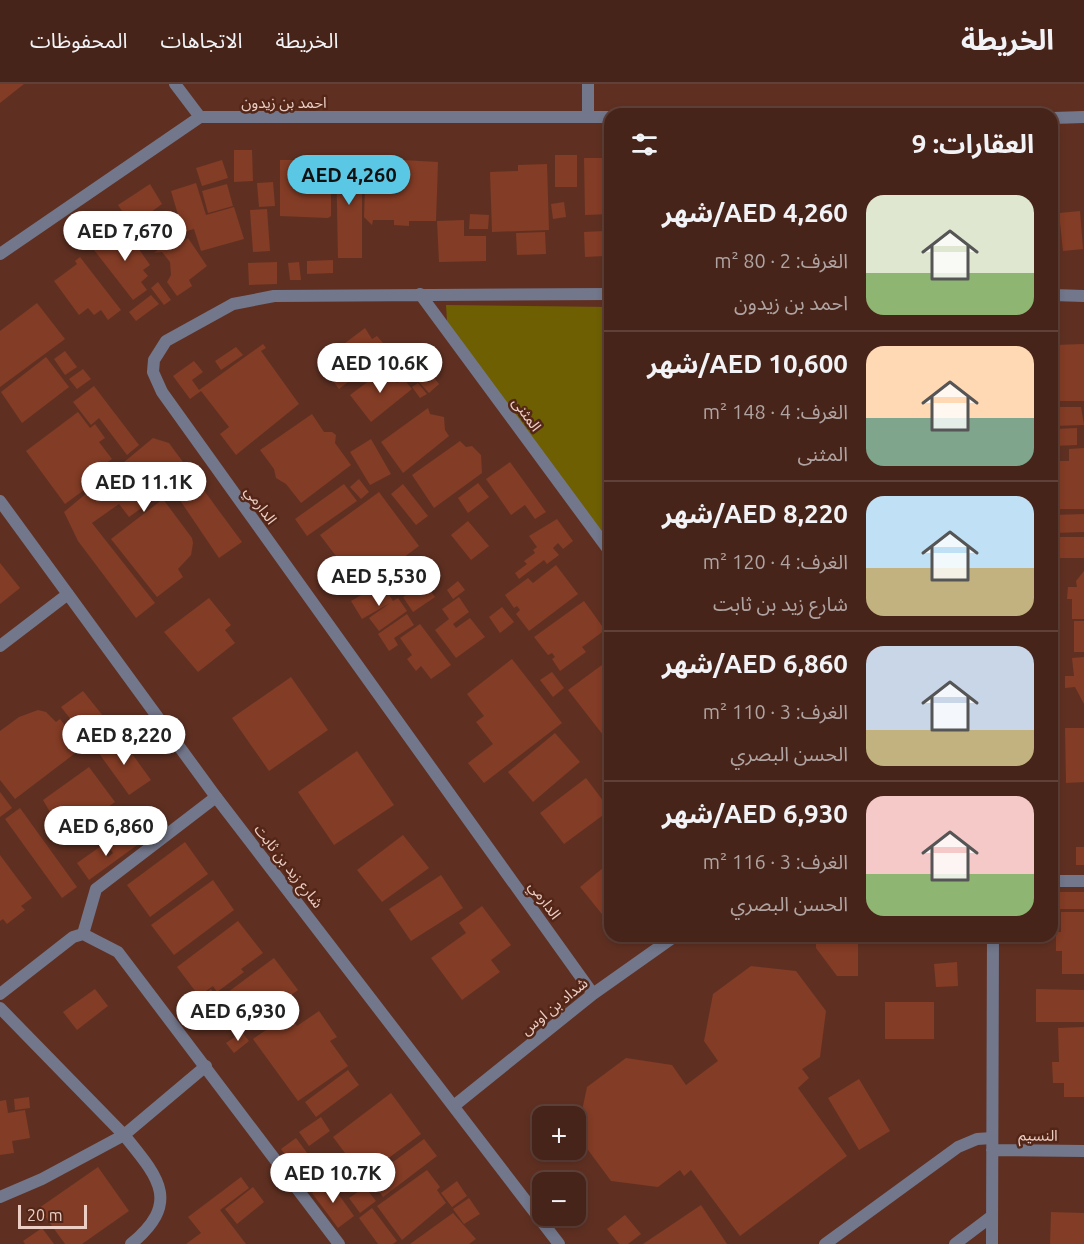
<!DOCTYPE html>
<html lang="ar">
<head>
<meta charset="utf-8">
<style>
	body { margin:0; font-family:Ubuntu,"Noto Sans Arabic",sans-serif; background:#513027; color:#f1f3f6; direction:rtl; height:100vh; display:flex; flex-direction:column; font-size:22px; white-space:nowrap }
	* { box-sizing:border-box; margin:0 }
	p { font-size:20px; color:#b0a4a2 }
	.icon { flex:none; width:33px; height:33px; fill:none; stroke:currentColor; stroke-width:2; stroke-linecap:round; stroke-linejoin:round }
	.map { position:relative; flex:1; overflow:hidden; direction:ltr }
	.sheet { position:absolute; left:604px; top:24px; width:454px; height:834px; display:flex; flex-direction:column; background:#47241a; border-radius:18px; box-shadow:0 3px 9px #0003,0 0 0 2px #5f4139; direction:rtl }
	.sheet>* { flex:none }
	.fabs { position:absolute; left:532px; top:1022px; display:grid; gap:12px }
	.fabs a { display:grid; place-items:center; width:54px; height:54px; border-radius:12px; background:#47241a; box-shadow:0 3px 9px #0003,0 0 0 2px #5f4139; font-size:30px }
	.scale { position:absolute; left:18px; bottom:15px; width:69px; box-sizing:border-box; padding-left:6px; border:3px solid #eccec5; border-top:0; font-size:16px; line-height:21px; white-space:nowrap; color:#eccec5; -webkit-text-stroke:4px #532617; paint-order:stroke }
	.price { position:absolute; translate:-50% -51px; padding:0 14px; border-radius:21px; background:#fff; color:#222; font-size:20px; line-height:39px; filter:drop-shadow(0 2px 3px #0008) }
	.price::after { content:''; position:absolute; left:50%; top:36px; width:18px; height:14px; margin-left:-9px; background:inherit; clip-path:polygon(0 0,100% 0,50% 100%) }
	.price.on { background:#5ac8e5; color:#111 }
	ul { padding:0; list-style:none }
	li { display:flex; align-items:center; gap:18px; height:150px; padding:0 24px }
	li+li { border-top:2px solid #5f4139 }
	li span { display:grid; place-items:center; flex:none; width:168px; height:120px; border-radius:18px; color:#555 }
	li>.icon { margin-inline-start:auto }
	span .icon { width:72px; height:72px; fill:#fffc; stroke-width:1 }
	li b { font-size:26px }
	h2 { display:flex; justify-content:space-between; align-items:center; height:72px; padding:0 24px; font-size:26px }
	header { display:flex; align-items:center; gap:36px; box-sizing:border-box; height:84px; padding:0 30px; background:#47241a; border-bottom:2px solid #5f4139 }
	header strong { font-size:28px }
	nav { display:flex; gap:33px; margin-inline-start:auto; font-size:21px }
	.map>svg:first-child { display:block }
	.green { fill:#6e5f02 }
	.building { fill:#833c25 }
	.lines { fill:none; stroke-linecap:round; stroke-linejoin:round }
	.lane { stroke:#73778b; stroke-width:12 }
	.street { stroke:#73778b; stroke-width:12 }
	.labels { text-anchor:middle; dominant-baseline:central; stroke-width:5; stroke-linejoin:round; paint-order:stroke }
	.street-label { font-size:15px; fill:#eccec5; stroke:#532617 }
</style>
</head>
<body>
<header>
<strong>الخريطة</strong>
<nav><a>الخريطة</a><a>الاتجاهات</a><a>المحفوظات</a></nav>
</header>
<div class="map">
<svg width="1084" height="1160" viewBox="0 0 1084 1160">
	<rect width="100%" height="100%" fill="#5f3022"/>
	<path class="green" d="M446,221L610,223V465L447,237Z"/>
	<path class="building" d="M0,0H24L0,19Z
		M234,66H252L253,97L234,98Z
		M336,71L362,73V174H338Z
		M555,71H577V103H555Z
		M366,74L438,78L436,137H409V142L394,141V136H373L372,141L364,133Z
		M584,74H610V130L585,131Z
		M222,76L228,94L202,102L196,84Z
		M280,76H331V132L328,134L280,132Z
		M547,80L549,146L492,148L490,88L518,87V81Z
		M273,98L275,122L259,123L257,99Z
		M196,99L206,131L234,123L244,155L201,167L194,145L183,148L171,107Z
		M150,100L162,120L132,142L118,121Z
		M227,100L233,122L208,129L202,107Z
		M564,118L566,133L553,135L551,120Z
		M267,125L270,167L253,168L250,126Z
		M1080,127L1083,165L1063,167L1059,129Z
		M154,130L169,151L150,165L135,144Z
		M470,130L489,131L488,145H469Z
		M464,136V152H486V177L439,178L437,137Z
		M124,144L150,181L143,186L148,192L141,198L147,206L133,216L94,166Z
		M604,147L605,172L585,173L584,148Z
		M545,148L546,170L517,171L516,149Z
		M174,152L180,160L188,154L207,182L189,196L192,202L177,212L167,198L171,191L170,178L162,168L154,169Z
		M80,173L121,226L108,236L101,226L94,231L88,224L79,231L54,197L77,180L75,177Z
		M333,176V189L307,190V177Z
		M277,178V200L249,201L248,179Z
		M299,178L301,196H290L288,179Z
		M158,198L171,216L164,221L151,204Z
		M151,211L159,220L136,237L129,228Z
		M37,219L65,255L0,303V247Z
		M365,244L372,255L377,252L389,266L339,305L319,279Z
		M263,260L266,264L261,267L299,320L236,371L220,350L229,343L201,307L190,315L173,292L194,277L203,288L192,296L199,306Z
		M1084,260V317H1053L1054,261Z
		M236,263L243,271L221,286L215,277Z
		M65,267L77,283L65,291L54,275Z
		M413,268L439,300L429,309L400,278Z
		M46,273L69,303L22,339L1,308Z
		M394,278L397,281L388,288L397,299L403,294L412,305L371,338L350,311Z
		M83,285L91,295L77,305L69,295Z
		M418,299L427,310L420,314L412,303Z
		M94,302L139,361L127,371L99,334L91,341L73,318Z
		M1053,323H1081L1084,341L1053,342Z
		M428,324L430,330L444,333L445,346L449,352L403,389L381,358Z
		M78,328L90,344L95,340L105,354L99,358L112,375L101,383L107,391L90,404L85,396L80,400L84,406L65,420L26,367Z
		M312,330L324,348H332L336,351L335,359L351,381L301,419L286,400L276,394L274,385L260,366Z
		M1077,344V361L1053,362V345Z
		M153,354L169,359L242,458L219,474L169,400L154,410L142,398L128,411L141,401L153,416L129,433L119,420L92,439L155,519L136,534L78,457L64,428Z
		M371,355L391,390L370,401L350,368Z
		M460,357L466,363L472,362L481,371L482,389L434,424L412,391Z
		M1084,364V425H1053V377H1069V365Z
		M510,378L546,428L535,435L525,421L511,431L486,395Z
		M359,395L369,408L361,415L350,403Z
		M478,399L489,413L468,429L458,414Z
		M344,400L357,417L307,452L295,435Z
		M403,400L428,432L416,441L391,410Z
		M379,408L419,462L372,497L361,481L355,486L344,472L339,476L320,451Z
		M163,415L192,454L193,459L191,471L178,485L183,493L157,513L111,455Z
		M1084,430V448L1054,449L1053,431Z
		M557,435L573,457L563,465L558,459L553,464L559,471L547,480L544,476L519,495L515,489L527,480L524,477L535,469L533,466L537,463L529,452Z
		M468,437L489,462L471,476L451,451Z
		M1053,453H1084V474H1053Z
		M0,479L20,504L0,520Z
		M556,481L578,510L529,547L516,530L520,526L517,522L514,524L505,511L528,494L533,499Z
		M1084,487V535H1072V515H1067L1068,503H1077L1076,497Z
		M458,497L465,506L453,515L447,506Z
		M424,498L435,513L413,528L403,513Z
		M382,499L393,517L398,514L407,527L379,547L369,534L390,519L362,535L351,517Z
		M459,513L469,528L453,540L456,544L470,534L485,553L456,574L435,546L449,535L442,525Z
		M209,514L231,541L225,546L235,559L198,588L164,548Z
		M584,517L605,546L582,563L586,568L560,587L552,575L555,573L552,569L548,571L534,553Z
		M502,523L514,538L500,549L489,533Z
		M407,530L414,541L394,554L398,561L389,567L378,550Z
		M1074,537H1084V568H1074Z
		M420,540L451,581L431,595L421,582L416,587L407,575L412,571L400,554Z
		M1084,573V620L1075,603L1065,604V592H1074L1072,574Z
		M512,575L562,639L484,699L468,679L493,660L476,638L484,632L467,610Z
		M610,575V660L568,606Z
		M552,588L564,604L553,613L540,596Z
		M291,593L328,646L269,687L232,634Z
		M83,607L116,648L94,665L61,623Z
		M38,626L46,628L56,638L60,635L82,664L15,715L0,696V647L19,633Z
		M1053,633H1060V654H1053Z
		M1065,644H1084V698L1066,699Z
		M555,649L580,678L533,718L508,688Z
		M120,653L151,696L129,711L98,668Z
		M357,667L394,721L334,761L298,708Z
		M89,683L115,718L69,751L59,738L57,740L43,716Z
		M586,694L610,726L564,760L540,729Z
		M0,708L12,724L0,733Z
		M20,724L77,803L62,814L5,735Z
		M403,751L429,784L382,818L357,786Z
		M136,752L140,759L89,796L77,779L101,762L108,773L113,769L108,762L119,753L125,760Z
		M185,758L208,790L150,833L127,801Z
		M1076,763H1084V781H1076Z
		M0,771L32,814L21,822L25,826L7,840L3,835L0,837Z
		M610,778V840L580,803Z
		M441,791L463,824L411,857L389,825Z
		M213,796L234,826L174,871L151,841Z
		M1053,808H1084V825H1053Z
		M482,822L511,861L491,876L500,888L462,916L431,874L466,849L459,839Z
		M1061,828H1084V890H1062V867H1056V848H1061Z
		M238,837L263,869L241,885L244,888L217,908L213,902L199,912L177,883Z
		M816,852H858V892H837L816,864Z
		M865,852H913V859L865,858Z
		M1027,852H1045V859L1026,858Z
		M274,874L298,906L276,922L279,925L253,945L248,939L234,949L212,920Z
		M957,878L958,902L936,903L934,880Z
		M751,882L796,887L826,927L820,973L802,985L809,994L798,1004L847,1072L740,1152L691,1086L684,1092L680,1086L658,1103L611,1097L577,1051L587,1003L626,974L672,981L686,1001L718,977L704,957L713,910Z
		M95,905L108,922L77,946L63,928Z
		M211,905L217,914L200,926L194,918Z
		M1036,905L1084,906V938H1036Z
		M885,918H934V955H885Z
		M319,927L337,953L330,957L348,982L298,1017L253,955L289,930L297,942Z
		M1084,943V1013H1064V999H1053L1052,978H1059L1058,944Z
		M242,948L249,957L234,969L226,959Z
		M348,986L359,1001L316,1033L305,1018Z
		M859,995L890,1047L859,1066L828,1014Z
		M391,1009L421,1050L363,1093L333,1053Z
		M29,1013L30,1024L15,1026L14,1015Z
		M6,1016L8,1029L25,1026L30,1054L12,1057L14,1069L0,1071V1017Z
		M321,1033L330,1047L309,1062L299,1048Z
		M296,1054L322,1089L306,1100L281,1065Z
		M424,1055L437,1072L383,1113L370,1095Z
		M98,1083L129,1127L82,1160H65L39,1124Z
		M427,1086L440,1103L437,1106L446,1119L402,1156L377,1122Z
		M241,1093L249,1104L220,1126L246,1160H186L201,1149L188,1133Z
		M329,1097L354,1132L338,1144L312,1109Z
		M457,1097L467,1112L452,1123L441,1109Z
		M253,1103L264,1118L237,1140L225,1125Z
		M365,1103L376,1117L360,1129L349,1114Z
		M469,1114L480,1130L464,1140L453,1125Z
		M701,1121L727,1160H643Z
		M372,1124L397,1157L393,1160H378L359,1134Z
		M1051,1128L1084,1129V1160H1050Z
		M453,1129L476,1155L469,1160H410Z
		M625,1131L641,1150L628,1160H619L607,1145Z
		M42,1144L54,1160H25L23,1157Z"/>
	<g class="lines">
		<path class="lane" d="M83,850L96,805L216,713
			M0,924L124,1051L206,982
			M0,1113L42,1095L124,1051C158,1093 182,1118 131,1160
			M825,1160L958,1063L977,1055L992,1054"/>
		<path class="street" d="M175,0L200,33
			M588,33V0
			M1053,34L1084,33
			M0,170L200,33H610
			M420,210L610,468
			M1053,211L1084,212
			M0,417L216,713L559,1160
			M0,562L68,510
			M1053,797H1084
			M0,910L73,853L83,850L118,868L339,1160
			M593,910L162,308L153,288L154,276L166,257L233,220L274,212L610,210
			M455,1021L593,910L675,852
			M992,1066L1084,1067
			M955,1160L992,1132
			M992,1160L993,852"/>
	</g>
	<g class="labels">
		<g class="street-label">
			<text x="284" y="18">احمد بن زيدون</text>
			<text transform="translate(527 330) rotate(54)">المثنى</text>
			<text transform="translate(261 421) rotate(54)">الدارمي</text>
			<text transform="translate(289 782) rotate(52)">شارع زيد بن ثابت</text>
			<text transform="translate(545 816) rotate(54)">الدارمي</text>
			<text transform="translate(554 922) rotate(-39)">شداد بن اوس</text>
			<text transform="translate(1038 1051) rotate(1)">النسيم</text>
		</g>
	</g>
</svg>
<div class="fabs">
<a>+</a>
<a>−</a>
</div>
<div class="scale">20 m</div>
<b class="price on" style="left:349px;top:122px">AED 4,260</b>
<b class="price" style="left:125px;top:178px">AED 7,670</b>
<b class="price" style="left:380px;top:310px">AED 10.6K</b>
<b class="price" style="left:144px;top:429px">AED 11.1K</b>
<b class="price" style="left:379px;top:523px">AED 5,530</b>
<b class="price" style="left:124px;top:682px">AED 8,220</b>
<b class="price" style="left:106px;top:773px">AED 6,860</b>
<b class="price" style="left:238px;top:958px">AED 6,930</b>
<b class="price" style="left:333px;top:1120px">AED 10.7K</b>
<section class="sheet">
<h2>العقارات: 9<svg class="icon" aria-label="filters" viewBox="0 0 24 24"><path d="M4 7h16M4 17h16"/><circle cx="9" cy="7" r="2"/><circle cx="15" cy="17" r="2"/></svg></h2>
<ul>
<li><span style="background:linear-gradient(#dfe7d0 65%,#8fb573 0)"><svg class="icon" aria-label="home" viewBox="0 0 24 24"><path d="M3 11l9-7 9 7M6 9v11h12V9"/></svg></span><div><b>AED 4,260/شهر</b><p>الغرف: 2 · 80 m²</p><p>احمد بن زيدون</p></div></li>
<li><span style="background:linear-gradient(#ffd9b3 60%,#7fa58c 0)"><svg class="icon" aria-label="home" viewBox="0 0 24 24"><path d="M3 11l9-7 9 7M6 9v11h12V9"/></svg></span><div><b>AED 10,600/شهر</b><p>الغرف: 4 · 148 m²</p><p>المثنى</p></div></li>
<li><span style="background:linear-gradient(#bfe0f5 60%,#c2b280 0)"><svg class="icon" aria-label="home" viewBox="0 0 24 24"><path d="M3 11l9-7 9 7M6 9v11h12V9"/></svg></span><div><b>AED 8,220/شهر</b><p>الغرف: 4 · 120 m²</p><p>شارع زيد بن ثابت</p></div></li>
<li><span style="background:linear-gradient(#c9d6e8 70%,#c2b280 0)"><svg class="icon" aria-label="home" viewBox="0 0 24 24"><path d="M3 11l9-7 9 7M6 9v11h12V9"/></svg></span><div><b>AED 6,860/شهر</b><p>الغرف: 3 · 110 m²</p><p>الحسن البصري</p></div></li>
<li><span style="background:linear-gradient(#f6c9c9 65%,#8fb573 0)"><svg class="icon" aria-label="home" viewBox="0 0 24 24"><path d="M3 11l9-7 9 7M6 9v11h12V9"/></svg></span><div><b>AED 6,930/شهر</b><p>الغرف: 3 · 116 m²</p><p>الحسن البصري</p></div></li>
</ul>
</section>
</div>
</body>
</html>
